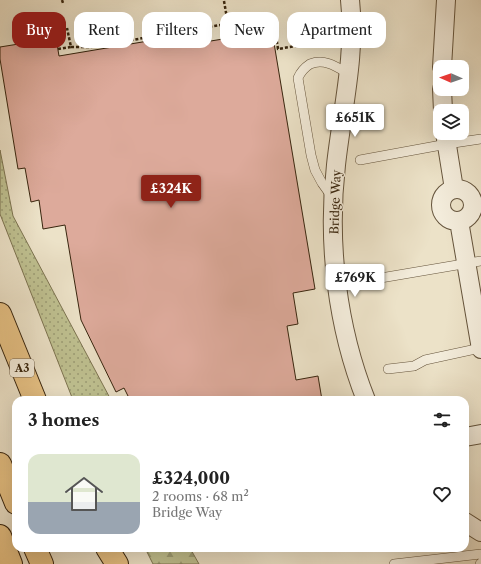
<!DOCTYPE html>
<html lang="en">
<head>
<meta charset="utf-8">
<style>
	body { margin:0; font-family:"Libre Caslon Text",serif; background:#f6f6f6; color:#222; height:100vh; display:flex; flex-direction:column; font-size:15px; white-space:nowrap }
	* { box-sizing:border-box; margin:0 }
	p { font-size:13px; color:#767676 }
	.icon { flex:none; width:22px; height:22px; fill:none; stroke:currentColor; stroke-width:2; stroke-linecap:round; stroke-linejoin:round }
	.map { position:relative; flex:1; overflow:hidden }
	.panel { position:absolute; left:12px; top:396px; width:457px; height:156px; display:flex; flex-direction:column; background:#fff; border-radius:12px; box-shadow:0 4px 16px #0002 }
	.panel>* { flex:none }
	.guide { position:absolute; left:12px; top:12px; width:457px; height:36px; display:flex; gap:8px }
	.needle { width:26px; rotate:272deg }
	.tools { position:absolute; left:433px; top:60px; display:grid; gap:8px }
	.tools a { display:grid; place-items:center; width:36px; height:36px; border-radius:8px; background:#fff; box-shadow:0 4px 16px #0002; font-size:20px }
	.price { position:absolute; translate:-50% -34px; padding:0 9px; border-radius:4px; background:#fff; color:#222; font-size:13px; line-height:26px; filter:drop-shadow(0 1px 2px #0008) }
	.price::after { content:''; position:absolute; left:50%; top:24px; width:12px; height:9px; margin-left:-6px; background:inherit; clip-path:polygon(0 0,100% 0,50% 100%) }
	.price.active { background:#8f2418; color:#fff }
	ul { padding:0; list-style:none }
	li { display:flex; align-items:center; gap:12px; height:100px; padding:0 16px }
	li span { display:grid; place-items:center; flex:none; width:112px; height:80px; border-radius:12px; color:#555 }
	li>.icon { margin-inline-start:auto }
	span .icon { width:48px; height:48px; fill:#fffc; stroke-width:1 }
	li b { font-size:17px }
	h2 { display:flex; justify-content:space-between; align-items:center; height:48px; padding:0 16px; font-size:17px }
	.tag { padding:0 14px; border-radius:12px; background:#fff; box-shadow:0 4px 16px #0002; font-size:14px; line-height:36px }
	.tag.active { background:#8f2418; color:#fff }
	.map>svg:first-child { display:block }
	.grass { fill:url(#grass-dots); stroke:#7c7350 }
	.forest { fill:url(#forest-firs); stroke:#7c7350 }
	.building { fill:#ddaa9b; stroke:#38250e }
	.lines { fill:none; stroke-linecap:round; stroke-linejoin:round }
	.lane-casing { stroke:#65543c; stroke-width:10 }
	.street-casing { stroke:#65543c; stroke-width:20 }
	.highway-casing { stroke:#38250e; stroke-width:24 }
	.path { stroke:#38250e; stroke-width:2.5; stroke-dasharray:3 2; stroke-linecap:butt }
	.lane { stroke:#f3ecdb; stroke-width:9 }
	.street { stroke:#f3ecdb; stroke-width:18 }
	.highway { stroke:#e6c184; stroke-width:22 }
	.labels { text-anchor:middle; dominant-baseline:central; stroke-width:3; stroke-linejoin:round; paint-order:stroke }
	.shield { fill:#f3ecdb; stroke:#70614c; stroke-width:1 }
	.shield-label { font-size:11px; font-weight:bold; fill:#38250e }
	.street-label { font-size:12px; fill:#38250e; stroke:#f3ecdb }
</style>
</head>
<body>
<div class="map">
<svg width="481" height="564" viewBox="0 0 481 564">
	<defs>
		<pattern id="grass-dots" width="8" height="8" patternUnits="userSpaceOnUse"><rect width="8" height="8" fill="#bfc191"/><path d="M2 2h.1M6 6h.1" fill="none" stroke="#9c9d75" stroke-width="1.8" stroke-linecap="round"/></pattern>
		<pattern id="forest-firs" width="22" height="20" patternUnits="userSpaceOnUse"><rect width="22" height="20" fill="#bfc191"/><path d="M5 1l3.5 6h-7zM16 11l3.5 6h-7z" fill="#9c9d75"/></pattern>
	</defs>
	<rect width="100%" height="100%" fill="#ece2c8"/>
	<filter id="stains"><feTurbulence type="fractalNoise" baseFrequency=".005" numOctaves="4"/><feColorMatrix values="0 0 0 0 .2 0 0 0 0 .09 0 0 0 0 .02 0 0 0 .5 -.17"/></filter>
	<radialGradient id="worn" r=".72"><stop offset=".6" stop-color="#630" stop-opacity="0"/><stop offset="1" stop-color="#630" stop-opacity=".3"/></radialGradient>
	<path class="grass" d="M0,150L13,216L111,400H73L0,214Z"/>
	<path class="forest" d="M145,548H190L199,564H153Z"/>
	<path class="building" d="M272,31L315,289L293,293L298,324L287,326L296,380L318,376L322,400H130L124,388L116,392L81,320L65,225L43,229L39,200L31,202L25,168L18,169L0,59V47L56,38L59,56L172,37L174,47Z"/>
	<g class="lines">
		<g class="lane-casing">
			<path id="lane" d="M360,160L447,144L481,139
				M332,197L322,183L315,170L311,155L298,78C301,71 304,68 310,64C325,58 337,67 349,74
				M363,281L481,261
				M388,369L414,366L425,360L481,348
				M394,564L481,554
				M480,564L481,563"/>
		</g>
		<g class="street-casing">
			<path id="street" d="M350,0C356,55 342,110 336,165C327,243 337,327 366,400
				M442,67L446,0
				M442,89L443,111
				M445,133L454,189
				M441 205a16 16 0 1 1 32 0a16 16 0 1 1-32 0Z
				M459,221L481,349
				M465,437L481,434
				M465,522L481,532"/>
		</g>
		<g class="highway-casing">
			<path id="highway" d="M0,314L35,400
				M0,464L16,503
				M0,536L11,564
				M35,548L42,564
				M107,548L117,564"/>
		</g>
		<path class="path" d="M62,0L63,3
			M224,1L228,24
			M71,47H91L273,16L278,49L331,40
			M58,49L71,47L67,28"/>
		<use href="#lane" class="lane"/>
		<use href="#street" class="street"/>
		<use href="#highway" class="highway"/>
	</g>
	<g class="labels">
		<rect class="shield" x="10" y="359" width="24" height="18" rx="3"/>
		<g class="shield-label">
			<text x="22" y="368">A3</text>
		</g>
		<g class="street-label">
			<text transform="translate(335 202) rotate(-88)">Bridge Way</text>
		</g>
	</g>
	<rect width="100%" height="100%" filter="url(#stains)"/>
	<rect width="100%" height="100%" fill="url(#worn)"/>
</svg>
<div class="tools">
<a><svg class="needle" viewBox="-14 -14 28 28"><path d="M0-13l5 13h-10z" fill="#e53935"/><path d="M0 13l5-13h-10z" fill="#767676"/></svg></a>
<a><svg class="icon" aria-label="layers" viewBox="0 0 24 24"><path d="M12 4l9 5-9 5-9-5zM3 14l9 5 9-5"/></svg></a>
</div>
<b class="price" style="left:355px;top:138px">£651K</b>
<b class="price active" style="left:171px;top:209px">£324K</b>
<b class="price" style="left:355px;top:298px">£769K</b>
<div class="guide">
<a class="tag active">Buy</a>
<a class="tag">Rent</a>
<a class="tag">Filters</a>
<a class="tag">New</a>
<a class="tag">Apartment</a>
</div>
<section class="panel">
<h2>3 homes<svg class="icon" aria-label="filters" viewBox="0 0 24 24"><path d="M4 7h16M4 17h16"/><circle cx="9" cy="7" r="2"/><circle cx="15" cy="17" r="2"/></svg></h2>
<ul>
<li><span style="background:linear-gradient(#dfe7d0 60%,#9aa5b1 0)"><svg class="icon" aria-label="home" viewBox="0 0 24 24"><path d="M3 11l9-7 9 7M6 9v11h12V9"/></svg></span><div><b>£324,000</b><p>2 rooms · 68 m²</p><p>Bridge Way</p></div><svg class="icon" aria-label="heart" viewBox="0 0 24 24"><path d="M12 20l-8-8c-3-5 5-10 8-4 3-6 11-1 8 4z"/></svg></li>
</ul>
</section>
</div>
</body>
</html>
